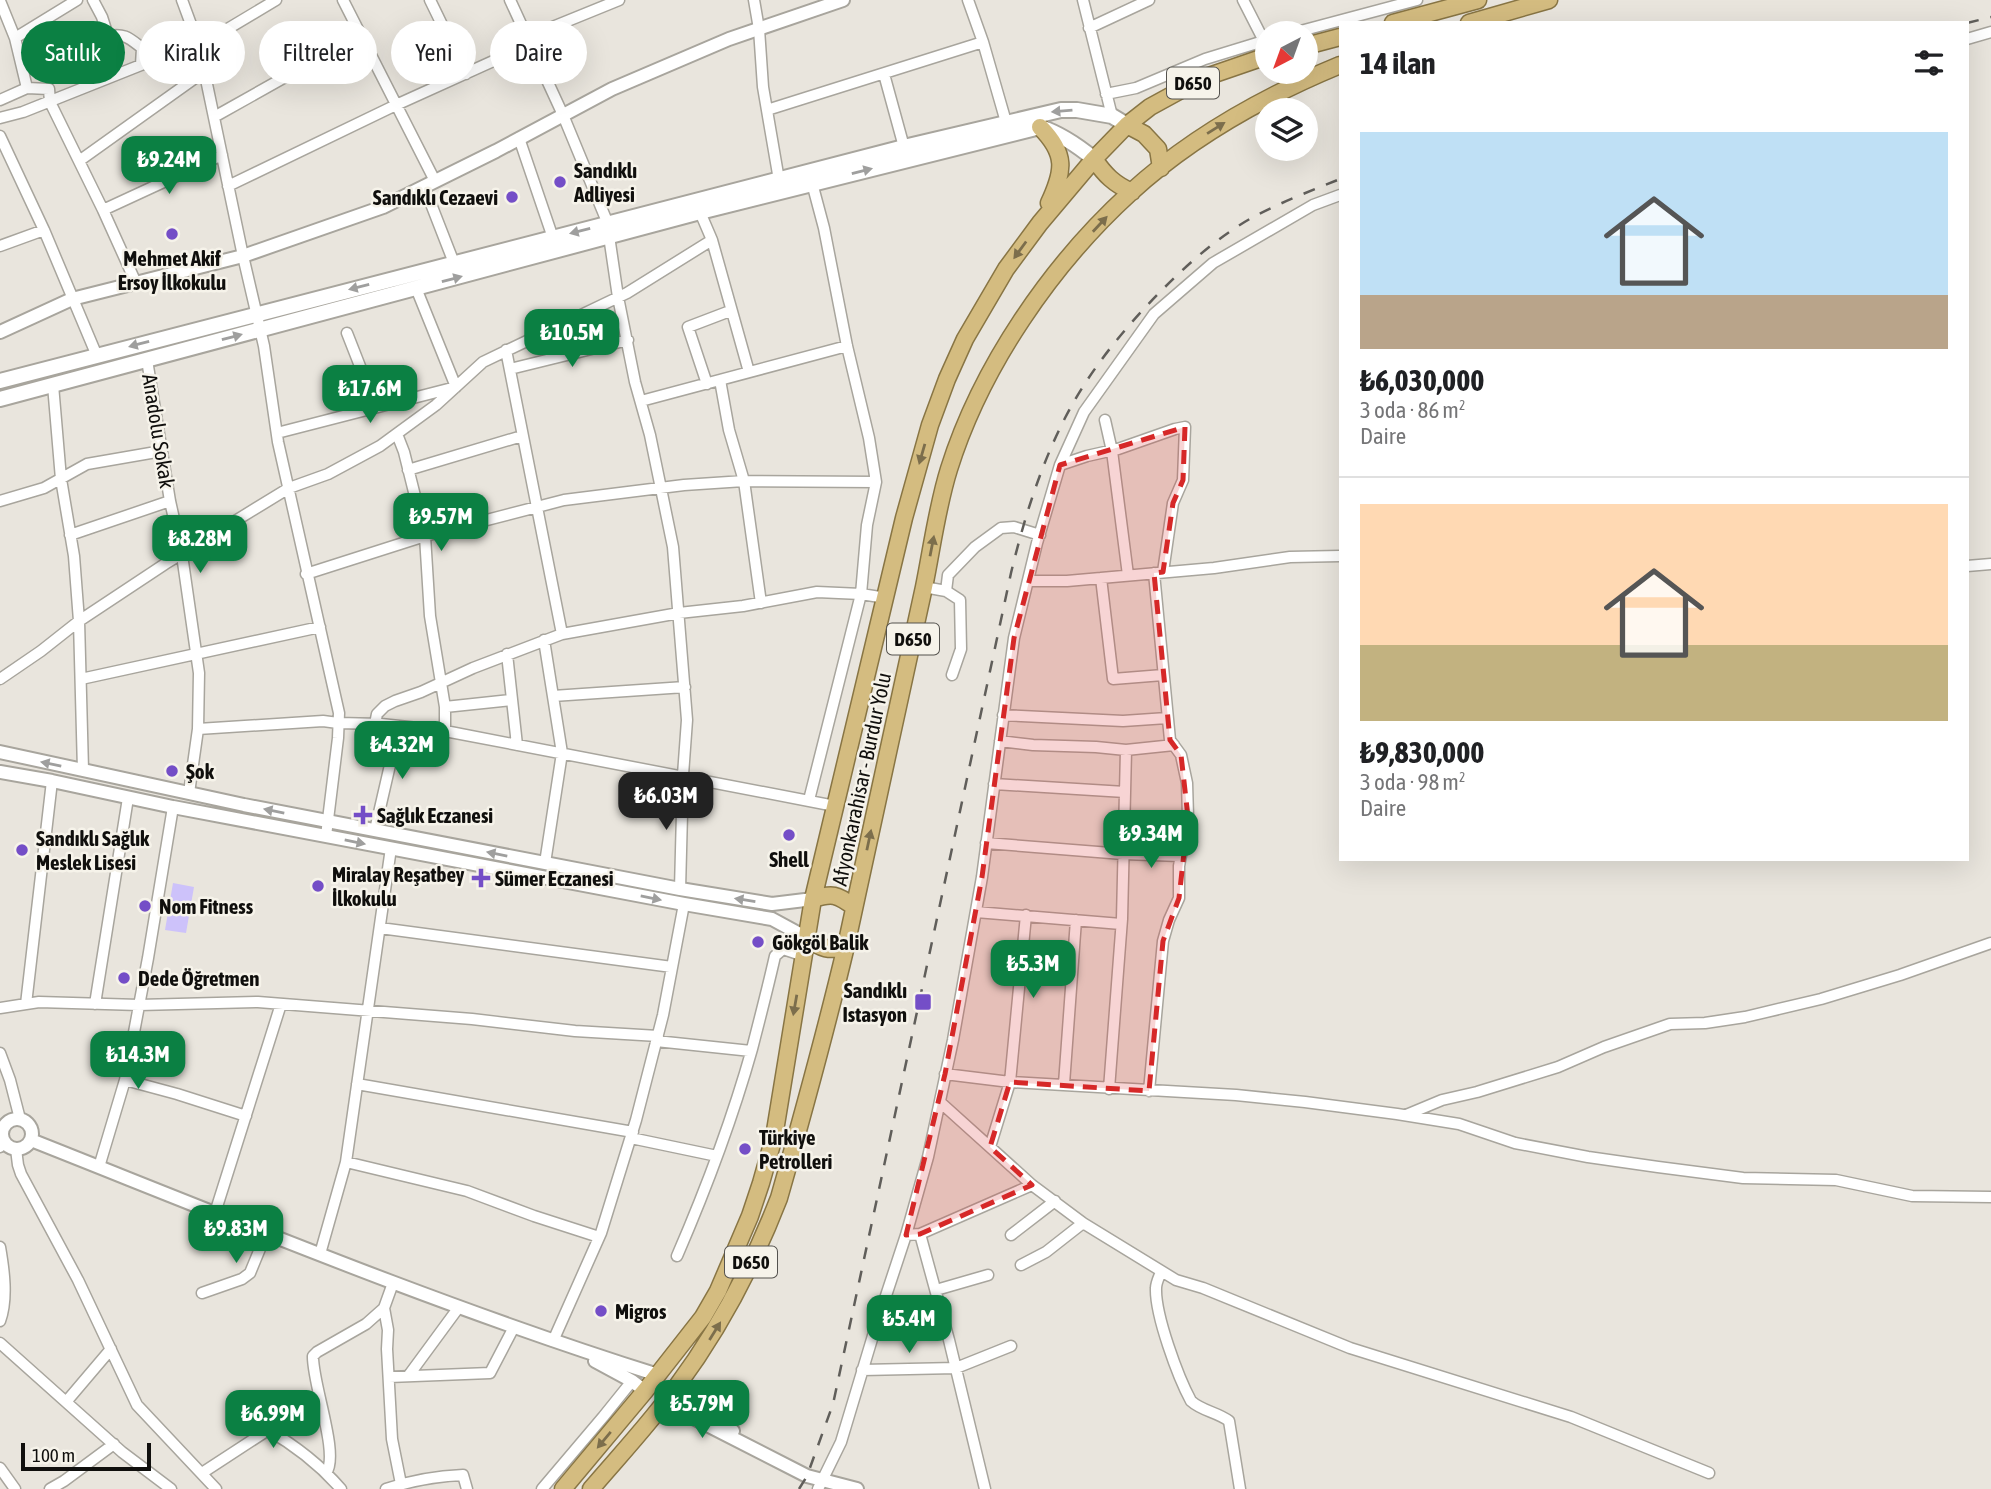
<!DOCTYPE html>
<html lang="tr">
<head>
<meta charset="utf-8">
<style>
	body { margin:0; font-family:"Asap Condensed",sans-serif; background:#f2f2f2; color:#202124; height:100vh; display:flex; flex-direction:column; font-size:26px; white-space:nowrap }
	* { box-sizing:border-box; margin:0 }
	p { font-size:23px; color:#757577 }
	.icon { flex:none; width:38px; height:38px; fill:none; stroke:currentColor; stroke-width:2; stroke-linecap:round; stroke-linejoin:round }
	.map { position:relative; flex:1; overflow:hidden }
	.sheet { position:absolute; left:1339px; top:21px; width:630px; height:840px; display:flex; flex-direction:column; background:#fff; border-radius:0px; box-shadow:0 7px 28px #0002 }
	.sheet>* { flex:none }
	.hud { position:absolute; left:21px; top:21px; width:665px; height:63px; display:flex; gap:14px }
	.needle { width:46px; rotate:221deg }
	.fabs { position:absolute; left:1255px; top:21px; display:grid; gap:14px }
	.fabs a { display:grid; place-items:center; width:63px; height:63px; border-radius:50%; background:#fff; box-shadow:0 7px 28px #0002; font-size:35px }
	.scale { position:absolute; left:21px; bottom:18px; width:130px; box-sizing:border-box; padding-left:7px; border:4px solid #100f0d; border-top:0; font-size:19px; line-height:24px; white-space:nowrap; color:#100f0d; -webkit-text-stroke:5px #f6f3ea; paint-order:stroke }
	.price { position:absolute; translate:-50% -60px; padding:0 16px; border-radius:14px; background:#0b8043; color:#fff; font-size:23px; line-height:46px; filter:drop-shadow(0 2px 4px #0008) }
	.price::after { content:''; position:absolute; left:50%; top:42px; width:21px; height:16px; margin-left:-10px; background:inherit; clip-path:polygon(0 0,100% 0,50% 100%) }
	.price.selected { background:#222; color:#fff }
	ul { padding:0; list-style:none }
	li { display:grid; align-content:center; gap:14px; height:371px; padding:0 21px }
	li+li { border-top:2px solid #e0e0e0 }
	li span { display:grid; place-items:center; height:217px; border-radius:0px; color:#555 }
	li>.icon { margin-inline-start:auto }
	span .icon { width:126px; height:126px; fill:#fffc; stroke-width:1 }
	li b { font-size:30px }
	h2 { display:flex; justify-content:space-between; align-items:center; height:84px; padding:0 21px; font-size:30px }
	.pill { padding:0 24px; border-radius:32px; background:#fff; box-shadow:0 7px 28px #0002; font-size:24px; line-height:63px }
	.pill.selected { background:#0b8043; color:#fff }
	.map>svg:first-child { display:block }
	.garden { fill:#cdc2fa }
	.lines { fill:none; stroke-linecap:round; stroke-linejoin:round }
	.minor-casing { stroke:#a8a59d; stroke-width:13 }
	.tertiary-casing { stroke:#a8a59d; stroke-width:16 }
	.secondary-casing { stroke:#a8a59d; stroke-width:18 }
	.trunk-casing { stroke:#887544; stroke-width:19 }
	.minor { stroke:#fff; stroke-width:10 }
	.tertiary { stroke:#fff; stroke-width:12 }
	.secondary { stroke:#fff; stroke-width:14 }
	.trunk { stroke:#d4bc80; stroke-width:16 }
	.rail { stroke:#605e5a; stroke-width:2.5; stroke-dasharray:12 12; stroke-linecap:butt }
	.oneway { fill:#9f9f9e }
	.oneway2 { fill:#7c6e4c }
	.marked { fill:#d62828; fill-opacity:0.2; stroke:#d62828; stroke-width:5; stroke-dasharray:14 9; stroke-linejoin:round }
	.poi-dot { fill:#744ec7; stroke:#f6f3ea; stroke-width:2.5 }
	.labels { text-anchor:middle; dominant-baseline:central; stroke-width:5; stroke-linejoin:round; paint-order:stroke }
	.shield { fill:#f6f3ea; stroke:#55534f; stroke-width:2 }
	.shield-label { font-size:19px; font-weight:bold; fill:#100f0d }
	.poi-label { font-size:21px; font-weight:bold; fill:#100f0d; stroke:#f6f3ea; text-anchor:start }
	.street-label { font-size:21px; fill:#100f0d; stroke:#f6f3ea }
</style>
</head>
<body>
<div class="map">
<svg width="1991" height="1489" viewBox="0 0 1991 1489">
	<rect width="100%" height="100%" fill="#e9e5dd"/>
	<path class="garden" d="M173,883L194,887L186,933L165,930Z"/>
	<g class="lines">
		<g class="minor-casing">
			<path id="minor" d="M93,0L102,17L108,36C125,33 129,38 142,48L141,65
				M182,0L199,46L243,256L264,346L278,442L339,713L338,738L326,836
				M343,0L435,181
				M430,0L466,74
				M510,0L563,115L608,224
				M754,0L759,29L763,87L779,180
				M1083,0L1112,116
				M1243,0L1267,47
				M0,1L15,38L27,88
				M1089,28L1149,0
				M1293,33L1417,0
				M528,37L619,0
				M15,38L77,0
				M1967,39L1991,32
				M983,42L1006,122
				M884,74L904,147
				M1106,94L1136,88L1205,59L1267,40
				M0,100L27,88L49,89L50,102L103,210L136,283
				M767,110L983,42L968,0
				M214,117L360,35
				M0,118L23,112L141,65L199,46L276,0
				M0,136L44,230L97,356
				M519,138L553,238
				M79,161L205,71
				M228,186L396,105L531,44
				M424,186L454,263
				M103,210L222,155
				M700,212L712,240L749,372
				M609,236L618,297L635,382L650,435L673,547L687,720L683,775L680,889
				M0,246L44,230
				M347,333L376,407
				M506,350L562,634
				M147,360L170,501L182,555L199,673L198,729L189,793
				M510,369L628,340
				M720,380L729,430L744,481L761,603
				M707,384L688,327L730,311
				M53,385L61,479L74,556L79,621L83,770
				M641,401L847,346
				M1105,420L1112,451L1128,575
				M277,433L456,387L416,288
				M397,434L404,452L425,536L430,616L445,707V731
				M1060,465L1087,456L1118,449L1175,429L1185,427L1183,480L1173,503L1163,572
				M408,470L522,436
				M0,501L44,488L87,464L162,451
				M70,535L170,501
				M1967,566L1991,564
				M306,574L425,536L564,500L684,485L744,481L876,482
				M1101,578L1113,679L1163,675
				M1028,581H1067L1214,568L1290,557L1340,556
				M924,587L946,591L960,600L961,649L952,675
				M946,591L948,575L975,547L1001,528L1014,527L1040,535
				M544,640L562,753L545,863
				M507,654L517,745
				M0,679L41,651L79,621L165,564L289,488L328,474L380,446L436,405L483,362L627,293L712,240
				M81,679L320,627
				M553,696L685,687
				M445,707L511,700
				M1003,715L1123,721L1167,718
				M375,724L377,714L385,706L395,701L421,692L473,668L562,634L679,613L743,606L817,592L861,594L886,598
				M198,729L323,721L338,723L381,724L445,731L835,806
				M1000,741L1033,745L1096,747L1126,750L1174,745
				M994,784L1125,792
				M809,800L861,594L867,525L876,482L869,438L847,346L824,228L812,183
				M375,830L399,726
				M986,843L1123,854L1181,856
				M976,912L1121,924
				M380,928L672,967
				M26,1004L52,781
				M95,1004L128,798
				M0,1008L39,1002L139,1005L258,1002L472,1019L575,1031L658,1036
				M656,1041L751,1051
				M0,1053L10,1080L20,1119
				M945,1074L1010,1082L1236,1095L1305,1102L1397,1114L1459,1124L1515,1143L1588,1157L1658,1167L1743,1178L1836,1180L1912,1196L1991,1197
				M125,1080L177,1094L246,1116
				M357,1084L633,1132
				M1064,1084L1076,920
				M1109,1089L1122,919L1126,750
				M1149,1091L1163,941L1169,920L1179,898V866L1188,817L1187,783L1181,755L1170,740L1154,573
				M940,1102L1032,1185L1083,1223L1176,1280L1203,1288L1350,1348L1571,1417L1709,1473
				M1406,1115L1442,1100L1477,1092L1558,1067L1604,1047L1670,1024L1705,1023L1745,1017L1821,999L1900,975L1991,943
				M631,1138L717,1156
				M0,1147L4,1142
				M990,1147L1010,1082L1026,915
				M16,1149L18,1165L21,1174L78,1280L137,1405L216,1489
				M346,1162L467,1191L534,1216L599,1237
				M99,1167L125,1080L148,958L173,807
				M215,1213L281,1004
				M920,1234L1032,1185
				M906,1235L920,1234L949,1340L985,1489
				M1011,1235L1055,1201
				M0,1247C4,1270 8,1299 0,1321
				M320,1254L346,1162L391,848
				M677,1256C706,1189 732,1120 752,1049C760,1018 768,987 775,956L783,949L804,956
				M1021,1265L1046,1252L1083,1223
				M1161,1272C1159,1277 1156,1283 1156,1288C1155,1315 1178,1377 1191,1401C1202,1411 1217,1412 1229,1421L1240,1489
				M936,1290L988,1275
				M202,1293L242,1279L250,1273L266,1234
				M384,1308L388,1330L387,1349L392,1439L401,1484
				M553,1341L601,1233L636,1120L663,1015L684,904
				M0,1343L122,1452L171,1489
				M862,1370L956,1368L1011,1346
				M409,1375L459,1307
				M389,1377L490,1373L514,1327
				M66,1402L111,1349
				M0,1468L15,1489
				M202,1473L268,1430C296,1446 320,1465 341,1489
				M326,1473C340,1455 312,1383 313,1356L317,1352L366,1324L384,1308L393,1283
				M50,1489L64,1481L114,1444
				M386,1489C410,1481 437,1476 463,1475L467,1489
				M542,1489L603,1417L632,1381
				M818,1489L841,1442L875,1329L906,1235L928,1157L953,1040L982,877L1014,638L1037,543L1060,465L1084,412L1154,314L1213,263L1313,205L1340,195"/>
		</g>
		<g class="tertiary-casing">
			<path id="tertiary" d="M0,332L72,299L243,256L383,207L496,151L612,89L729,39L843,0
				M0,752L244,805L680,889L772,904L813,899
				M0,772L52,781L173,807L684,904L772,919L807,938
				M2 1134a15 15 0 1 1 30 0a15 15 0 1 1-30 0Z
				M31,1140C238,1222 445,1308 658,1375
				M595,1361L632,1381L645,1391
				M676,1388L733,1431
				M664,1403L807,1476L857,1489"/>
		</g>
		<g class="secondary-casing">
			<path id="secondary" d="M0,381L904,147L1061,110H1077L1112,116L1127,125
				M0,399L700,212L1040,127C1061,134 1077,145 1094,159"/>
		</g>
		<g class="trunk-casing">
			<path id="trunk" d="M1393,23L1478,0
				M1469,23L1549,0
				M1306,46L1340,37
				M1127,125L1144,134L1158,149L1161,168
				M1040,127C1067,154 1064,171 1049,203
				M1094,159C1105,175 1114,184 1132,192
				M813,899C832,893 837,894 854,907
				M807,938C821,949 829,951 846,947
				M563,1489L645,1391L703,1317L718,1291L750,1216L761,1183L774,1137L813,899L904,518L930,425L947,379L965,339L1006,269L1040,223L1094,159L1127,125L1150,107L1203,78L1267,56
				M591,1489C620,1455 651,1422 677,1386C720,1328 753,1265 779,1198C803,1114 826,1030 846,946C861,879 875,811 890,743C901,691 913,639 924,587C932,548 937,507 949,469C981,367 1051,265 1130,193C1191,137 1265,96 1340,65"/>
		</g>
		<use href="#minor" class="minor"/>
		<use href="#tertiary" class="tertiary"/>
		<use href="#secondary" class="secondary"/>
		<use href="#trunk" class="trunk"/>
		<path class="rail" d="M1967,23L1991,17
			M799,1489L807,1476L833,1404L1011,573C1024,519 1040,467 1065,418C1090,369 1127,325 1165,287C1192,260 1223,233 1257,215C1284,201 1313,190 1340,179"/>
	</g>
	<defs><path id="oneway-solid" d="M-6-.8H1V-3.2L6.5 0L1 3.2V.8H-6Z" transform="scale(1.75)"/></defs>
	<g class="oneway">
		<use href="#oneway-solid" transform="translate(1062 111) rotate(175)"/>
		<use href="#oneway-solid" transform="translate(862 171) rotate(-14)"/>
		<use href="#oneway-solid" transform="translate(580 231) rotate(166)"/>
		<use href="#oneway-solid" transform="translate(452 279) rotate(-15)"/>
		<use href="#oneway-solid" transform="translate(359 287) rotate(166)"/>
		<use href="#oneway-solid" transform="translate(232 337) rotate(-15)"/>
		<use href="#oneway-solid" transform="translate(139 344) rotate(165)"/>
		<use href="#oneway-solid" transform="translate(51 764) rotate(-168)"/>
		<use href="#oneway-solid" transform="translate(274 811) rotate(-169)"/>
		<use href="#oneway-solid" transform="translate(355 842) rotate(11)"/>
		<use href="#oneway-solid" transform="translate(497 854) rotate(-169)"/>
		<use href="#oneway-solid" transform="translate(651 898) rotate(11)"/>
		<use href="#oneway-solid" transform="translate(745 900) rotate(-171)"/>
	</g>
	<g class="oneway2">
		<use href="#oneway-solid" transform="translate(1216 128) rotate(-32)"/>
		<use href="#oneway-solid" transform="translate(1100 224) rotate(-47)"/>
		<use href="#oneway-solid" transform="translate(1020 250) rotate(126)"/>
		<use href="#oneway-solid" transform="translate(922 454) rotate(106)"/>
		<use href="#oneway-solid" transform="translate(932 546) rotate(-79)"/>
		<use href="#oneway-solid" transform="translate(869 840) rotate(-78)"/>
		<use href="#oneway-solid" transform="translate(795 1005) rotate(100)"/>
		<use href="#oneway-solid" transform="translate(715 1331) rotate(-58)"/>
		<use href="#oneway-solid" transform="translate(604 1440) rotate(130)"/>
	</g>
	<path class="marked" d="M1185,427L1183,480L1173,503L1163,572L1154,573L1170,740L1181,755L1188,817L1179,898L1163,941L1149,1091L1010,1082L990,1147L1032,1185L920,1234L906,1235L945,1074L982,877L1014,638L1060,465Z"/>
	<g class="poi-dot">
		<circle cx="560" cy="182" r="7"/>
		<circle cx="512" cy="197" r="7"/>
		<circle cx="172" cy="234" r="7"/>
		<circle cx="172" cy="771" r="7"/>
		<path d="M359.5 804.5h7v7h7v7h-7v7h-7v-7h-7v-7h7z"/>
		<circle cx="789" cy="835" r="7"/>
		<circle cx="22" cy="850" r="7"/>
		<path d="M477.5 867.5h7v7h7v7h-7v7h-7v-7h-7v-7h7z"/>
		<circle cx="318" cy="886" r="7"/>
		<circle cx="145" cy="906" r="7"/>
		<circle cx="758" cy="942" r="7"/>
		<circle cx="124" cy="978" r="7"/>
		<rect x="914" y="993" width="18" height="18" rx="3.5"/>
		<circle cx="745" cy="1149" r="7"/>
		<circle cx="601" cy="1311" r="7"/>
	</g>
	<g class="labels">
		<g class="shield">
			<rect x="1167" y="67.5" width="52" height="31" rx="5"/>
			<rect x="887" y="623.5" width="52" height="31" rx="5"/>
			<rect x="725" y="1246.5" width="52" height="31" rx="5"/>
		</g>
		<g class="shield-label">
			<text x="1193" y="83">D650</text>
			<text x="913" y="639">D650</text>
			<text x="751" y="1262">D650</text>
		</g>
		<g class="poi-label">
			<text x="574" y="170">Sandıklı<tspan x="574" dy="24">Adliyesi</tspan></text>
			<text x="498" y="197" text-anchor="end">Sandıklı Cezaevi</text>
			<text x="172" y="258" text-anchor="middle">Mehmet Akif<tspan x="172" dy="24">Ersoy İlkokulu</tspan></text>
			<text x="186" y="771">Şok</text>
			<text x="377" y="815">Sağlık Eczanesi</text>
			<text x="36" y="838">Sandıklı Sağlık<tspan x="36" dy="24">Meslek Lisesi</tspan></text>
			<text x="789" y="859" text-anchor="middle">Shell</text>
			<text x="332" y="874">Miralay Reşatbey<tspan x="332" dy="24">İlkokulu</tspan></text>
			<text x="495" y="878">Sümer Eczanesi</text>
			<text x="159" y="906">Nom Fitness</text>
			<text x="772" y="942">Gökgöl Balik</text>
			<text x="138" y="978">Dede Öğretmen</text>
			<text x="907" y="990" text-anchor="end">Sandıklı<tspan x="907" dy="24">Istasyon</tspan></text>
			<text x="759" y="1137">Türkiye<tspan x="759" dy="24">Petrolleri</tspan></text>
			<text x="615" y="1311">Migros</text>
		</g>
		<g class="street-label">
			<text transform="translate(159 431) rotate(81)">Anadolu Sokak</text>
			<text transform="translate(861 779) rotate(-78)">Afyonkarahisar - Burdur Yolu</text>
		</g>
	</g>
</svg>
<div class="fabs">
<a><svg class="needle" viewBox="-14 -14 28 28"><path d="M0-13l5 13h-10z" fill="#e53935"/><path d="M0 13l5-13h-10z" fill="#757577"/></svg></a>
<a><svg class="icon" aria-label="layers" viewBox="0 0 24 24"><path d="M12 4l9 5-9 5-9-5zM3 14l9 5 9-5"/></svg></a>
</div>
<div class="scale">100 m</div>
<b class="price" style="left:169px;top:196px">₺9.24M</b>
<b class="price" style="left:572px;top:369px">₺10.5M</b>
<b class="price" style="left:370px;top:425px">₺17.6M</b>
<b class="price" style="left:441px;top:553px">₺9.57M</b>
<b class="price" style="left:200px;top:575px">₺8.28M</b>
<b class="price" style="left:402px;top:781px">₺4.32M</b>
<b class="price selected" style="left:666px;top:832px">₺6.03M</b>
<b class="price" style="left:1151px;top:870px">₺9.34M</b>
<b class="price" style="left:1033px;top:1000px">₺5.3M</b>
<b class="price" style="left:138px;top:1091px">₺14.3M</b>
<b class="price" style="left:236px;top:1265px">₺9.83M</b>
<b class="price" style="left:909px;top:1355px">₺5.4M</b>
<b class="price" style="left:702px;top:1440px">₺5.79M</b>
<b class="price" style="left:273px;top:1450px">₺6.99M</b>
<div class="hud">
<a class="pill selected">Satılık</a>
<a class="pill">Kiralık</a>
<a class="pill">Filtreler</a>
<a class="pill">Yeni</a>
<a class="pill">Daire</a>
</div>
<section class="sheet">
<h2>14 ilan<svg class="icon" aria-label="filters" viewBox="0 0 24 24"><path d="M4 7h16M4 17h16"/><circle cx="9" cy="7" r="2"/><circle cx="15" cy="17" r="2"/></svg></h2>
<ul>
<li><span style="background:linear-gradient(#bfe0f5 75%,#b9a48a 0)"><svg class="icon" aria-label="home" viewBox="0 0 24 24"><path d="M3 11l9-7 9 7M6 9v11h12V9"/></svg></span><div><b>₺6,030,000</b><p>3 oda · 86 m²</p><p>Daire</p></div></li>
<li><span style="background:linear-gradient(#ffd9b3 65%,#c2b280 0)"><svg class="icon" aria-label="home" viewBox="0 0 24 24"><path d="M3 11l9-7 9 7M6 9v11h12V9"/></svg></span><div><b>₺9,830,000</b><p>3 oda · 98 m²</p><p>Daire</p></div></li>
</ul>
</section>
</div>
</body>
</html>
